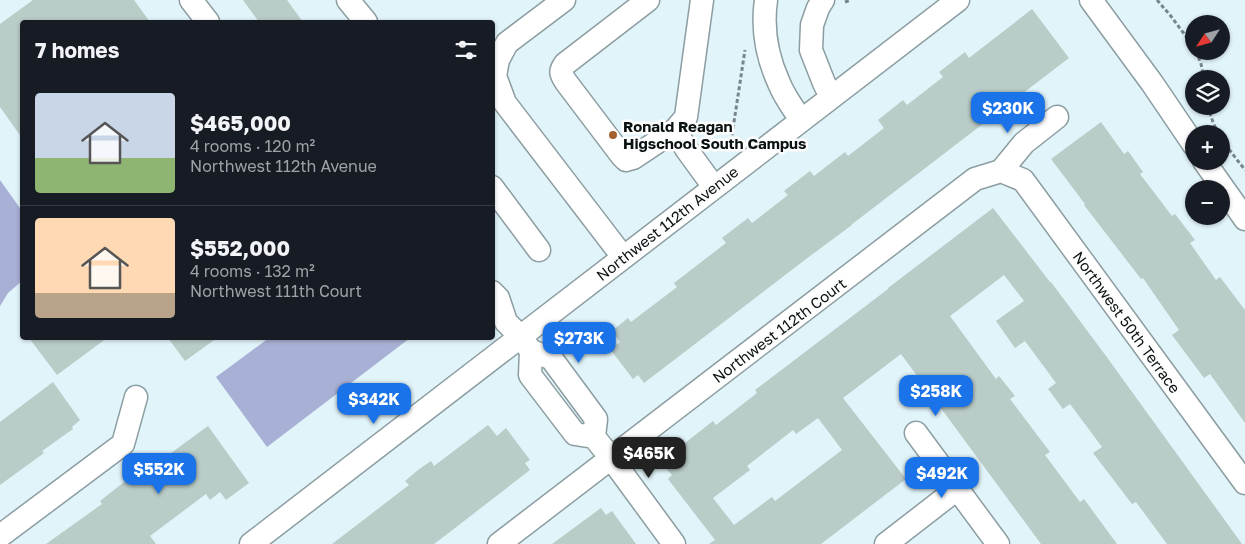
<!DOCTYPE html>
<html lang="en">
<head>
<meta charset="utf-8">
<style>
	body { margin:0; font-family:"Golos Text",sans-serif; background:#242831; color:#f1f3f6; height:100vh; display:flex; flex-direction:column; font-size:19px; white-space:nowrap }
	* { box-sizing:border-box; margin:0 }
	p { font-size:16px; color:#9ea1a6 }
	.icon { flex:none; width:28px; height:28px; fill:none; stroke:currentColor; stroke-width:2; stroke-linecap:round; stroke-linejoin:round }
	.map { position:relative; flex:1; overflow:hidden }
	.panel { position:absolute; left:20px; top:20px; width:475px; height:320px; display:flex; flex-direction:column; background:#171b24; border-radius:5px; box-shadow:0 1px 4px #0004 }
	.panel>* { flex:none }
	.needle { width:32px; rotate:234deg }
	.tools { position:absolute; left:1185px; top:15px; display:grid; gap:10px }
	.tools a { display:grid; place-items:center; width:45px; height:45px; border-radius:50%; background:#171b24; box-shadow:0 1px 4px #0004; font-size:25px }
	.price { position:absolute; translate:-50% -42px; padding:0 11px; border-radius:10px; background:#1a73e8; color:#fff; font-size:16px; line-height:32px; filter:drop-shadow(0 1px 2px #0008) }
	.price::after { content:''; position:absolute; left:50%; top:30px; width:15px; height:11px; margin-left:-8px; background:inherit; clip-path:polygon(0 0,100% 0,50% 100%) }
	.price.on { background:#222; color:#fff }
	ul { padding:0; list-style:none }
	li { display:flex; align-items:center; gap:15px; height:125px; padding:0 15px }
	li+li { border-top:1px solid #363941 }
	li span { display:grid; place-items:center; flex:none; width:140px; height:100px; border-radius:5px; color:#555 }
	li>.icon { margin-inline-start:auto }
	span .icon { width:60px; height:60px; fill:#fffc; stroke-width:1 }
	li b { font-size:21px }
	h2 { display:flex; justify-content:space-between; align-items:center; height:60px; padding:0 15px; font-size:21px }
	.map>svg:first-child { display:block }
	.water { fill:#a9b0d5 }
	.building { fill:#b9ccc8; fill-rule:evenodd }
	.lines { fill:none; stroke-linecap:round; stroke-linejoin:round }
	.minor-casing { stroke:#8c9da1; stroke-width:25 }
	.path { stroke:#788689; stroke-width:3; stroke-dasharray:4 2.5; stroke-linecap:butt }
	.minor { stroke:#fff; stroke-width:22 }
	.poi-dot { fill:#a4602f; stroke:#fdfdfd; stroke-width:2 }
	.labels { text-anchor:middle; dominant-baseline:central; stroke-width:5; stroke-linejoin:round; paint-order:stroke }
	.poi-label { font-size:15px; font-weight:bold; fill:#0a1112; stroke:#fdfdfd; text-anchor:start }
	.street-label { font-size:15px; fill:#0a1112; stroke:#fdfdfd }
</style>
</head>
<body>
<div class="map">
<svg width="1245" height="544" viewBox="0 0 1245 544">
	<rect width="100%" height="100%" fill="#e1f4f9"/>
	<path class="water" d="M0,180L22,211V281L8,293L0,306Z
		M269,338H410L267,447L216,377Z"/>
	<path class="building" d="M33,0H134L150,22H22V138L0,107V24Z
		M243,0H287L303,22H259Z
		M1032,9L1069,58L851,225H852L810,256L644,383L638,375L633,379L610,349L620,342L612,331L628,318L631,322L677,287L674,283L726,243L722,238L748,218L752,223L788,195L784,191L810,171L814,176L845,152L848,156L884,128L878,120L903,100L907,105L943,77L939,72L965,52L969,58Z
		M1101,122L1124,154L1128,151L1143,172L1140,174L1172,216L1175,214L1195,240L1190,243L1216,280L1220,277L1245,310V423L1210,374L1204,378L1172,335L1179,330L1143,278L1141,279L1084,205L1085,204L1051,159Z
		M993,208L1050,282H1051L1106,356L1242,544H1167L1136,502L1132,504L1093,453L1102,447L1070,404L1063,409L1048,389L1056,383L1025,341L1015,348L996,321L1024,301L1004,275L950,316L996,379L999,376L1015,396L1010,399L1050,452L1045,455L1080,502L1084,499L1117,544H1041L901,354L843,398L906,479L821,544H709L715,540L668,479L672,475L664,466L674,459L671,454L713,421L716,425L757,393L755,390L888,289V288ZM818,418L842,450L775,501L772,497L734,525L713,498L750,470L747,466L793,430L796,434Z
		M29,338H107L57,375Z
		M168,338H217L185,361Z
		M53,382L80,420L72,427L73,429L42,451L44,453L0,485V422Z
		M488,425L497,436L506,428L530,460L525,463L530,470L446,535L434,544H332L409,485L405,481L418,470L431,461L434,466Z
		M208,426L249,483L226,500L220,492L210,500L206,494L150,536L156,544H46L102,504L100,501L142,468L145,472Z
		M601,508L606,515L612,511L636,544H552Z"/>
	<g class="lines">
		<g class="minor-casing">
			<path id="minor" d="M191,0L208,22
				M348,0L366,22
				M564,0L507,43L498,60L495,76L505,103L623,257
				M648,0L565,64C559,72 561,74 566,82L622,156L626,160L633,158L675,130L686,117L702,0
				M766,0C762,28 767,57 779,83C784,96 793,108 801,120
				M823,0L818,8L812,25L811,50L824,83L831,97
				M1091,0L1152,83L1194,145
				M675,130L687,150L714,187
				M1204,161L1245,219
				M1001,171L1023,180L1245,483
				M492,187L539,250
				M492,292L498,298L506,322L520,336L531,351L551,358L596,419L594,437
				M531,351L530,375L575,434L594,437L611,458L674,544
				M916,433L998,544
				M0,536L123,444L136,397
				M251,544L958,0
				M499,544L975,179L1001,171L1024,143L1057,117
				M886,544L957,489"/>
		</g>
		<path class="path" d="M1157,0L1170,15L1194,47
			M845,2L851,0
			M1196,51L1201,64L1204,79
			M1208,106L1211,117L1218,134
			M1221,139L1245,170
			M730,148L745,50"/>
		<use href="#minor" class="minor"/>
	</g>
	<circle class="poi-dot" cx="613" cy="135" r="5"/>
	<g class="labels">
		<g class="poi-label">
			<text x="623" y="126">Ronald Reagan<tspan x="623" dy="17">Higschool South Campus</tspan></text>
		</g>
		<g class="street-label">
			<text transform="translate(667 223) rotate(-38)">Northwest 112th Avenue</text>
			<text transform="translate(1127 322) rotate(54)">Northwest 50th Terrace</text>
			<text transform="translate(779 330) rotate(-37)">Northwest 112th Court</text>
		</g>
	</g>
</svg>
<div class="tools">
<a><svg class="needle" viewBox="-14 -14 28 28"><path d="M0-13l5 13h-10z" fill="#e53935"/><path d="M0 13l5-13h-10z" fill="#9ea1a6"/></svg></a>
<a><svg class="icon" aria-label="layers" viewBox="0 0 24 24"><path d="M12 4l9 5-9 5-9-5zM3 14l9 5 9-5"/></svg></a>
<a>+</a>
<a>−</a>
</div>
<b class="price" style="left:1008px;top:134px">$230K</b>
<b class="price" style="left:579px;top:364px">$273K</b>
<b class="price" style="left:936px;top:417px">$258K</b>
<b class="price" style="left:374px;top:425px">$342K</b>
<b class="price on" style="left:649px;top:479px">$465K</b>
<b class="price" style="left:159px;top:495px">$552K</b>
<b class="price" style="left:942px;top:499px">$492K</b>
<section class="panel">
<h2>7 homes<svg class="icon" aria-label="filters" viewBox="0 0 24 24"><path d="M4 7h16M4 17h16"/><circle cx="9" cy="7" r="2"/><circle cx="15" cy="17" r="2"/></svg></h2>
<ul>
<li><span style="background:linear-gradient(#c9d6e8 65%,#8fb573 0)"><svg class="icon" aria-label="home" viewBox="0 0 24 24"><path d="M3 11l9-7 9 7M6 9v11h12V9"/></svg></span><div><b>$465,000</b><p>4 rooms · 120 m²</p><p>Northwest 112th Avenue</p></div></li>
<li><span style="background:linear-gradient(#ffd9b3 75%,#b9a48a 0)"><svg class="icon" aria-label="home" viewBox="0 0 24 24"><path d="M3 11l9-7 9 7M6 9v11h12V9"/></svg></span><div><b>$552,000</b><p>4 rooms · 132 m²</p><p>Northwest 111th Court</p></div></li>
</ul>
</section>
</div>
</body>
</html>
